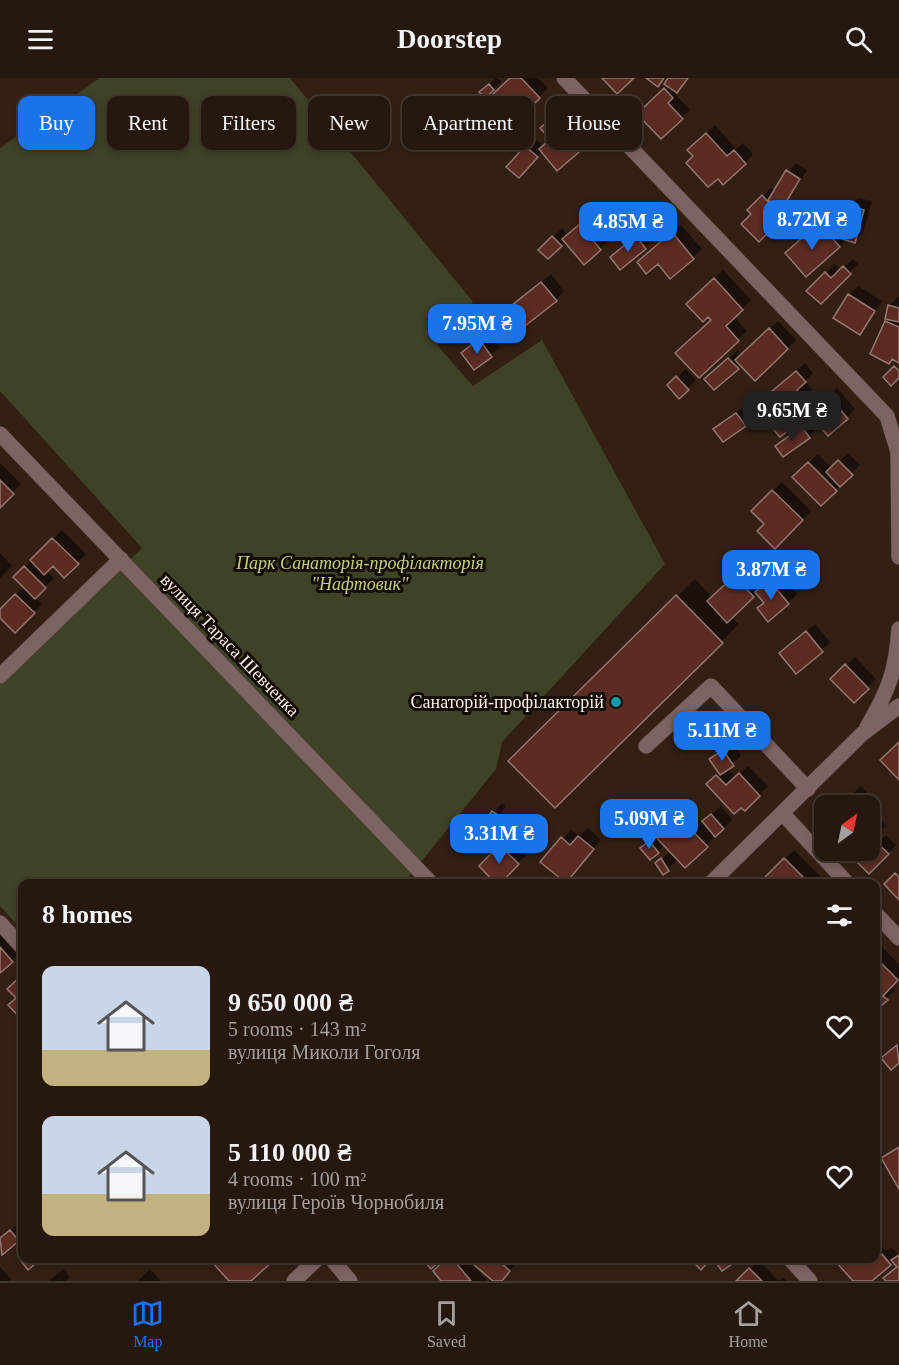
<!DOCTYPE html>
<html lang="en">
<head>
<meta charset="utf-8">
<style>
	body { margin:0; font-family:"Times New Roman",serif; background:#2e2117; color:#f1f3f6; height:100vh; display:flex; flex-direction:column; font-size:22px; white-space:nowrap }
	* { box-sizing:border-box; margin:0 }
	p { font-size:20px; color:#a4a09e }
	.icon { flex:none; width:33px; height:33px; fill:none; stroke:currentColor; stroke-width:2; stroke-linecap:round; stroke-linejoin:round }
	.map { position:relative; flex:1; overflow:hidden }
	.details { position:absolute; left:18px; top:801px; width:862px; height:384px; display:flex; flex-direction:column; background:#26180e; border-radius:12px; box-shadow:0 3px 9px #0003,0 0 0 2px #42372e }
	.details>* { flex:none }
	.banner { position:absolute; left:18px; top:18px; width:864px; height:54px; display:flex; gap:12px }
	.needle { width:39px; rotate:33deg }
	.tools { position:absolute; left:814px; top:717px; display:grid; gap:12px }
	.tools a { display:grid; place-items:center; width:66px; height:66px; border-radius:12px; background:#26180e; box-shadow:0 3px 9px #0003,0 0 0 2px #42372e; font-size:30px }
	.price { position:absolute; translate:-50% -51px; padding:0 14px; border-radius:12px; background:#1a73e8; color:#fff; font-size:20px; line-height:39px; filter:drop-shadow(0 2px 3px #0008) }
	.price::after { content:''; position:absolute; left:50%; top:36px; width:18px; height:14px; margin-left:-9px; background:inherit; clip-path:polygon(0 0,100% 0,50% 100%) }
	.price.on { background:#222; color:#fff }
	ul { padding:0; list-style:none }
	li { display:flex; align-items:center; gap:18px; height:150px; padding:0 24px }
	li span { display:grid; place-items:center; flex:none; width:168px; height:120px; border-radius:12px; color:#555 }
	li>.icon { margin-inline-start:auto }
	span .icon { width:72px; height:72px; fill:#fffc; stroke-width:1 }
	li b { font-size:26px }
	h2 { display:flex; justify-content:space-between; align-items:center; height:72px; padding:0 24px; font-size:26px }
	.tag { padding:0 21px; border-radius:12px; background:#26180e; box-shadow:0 3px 9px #0003,0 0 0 2px #42372e; font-size:21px; line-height:54px }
	.tag.on { background:#1a73e8; color:#fff }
	header { display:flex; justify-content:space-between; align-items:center; height:78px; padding:0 24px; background:#26180e; font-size:27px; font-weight:700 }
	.dock { display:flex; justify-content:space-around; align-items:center; height:84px; border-top:2px solid #42372e; background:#26180e; font-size:16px; color:#a4a09e }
	.dock a { display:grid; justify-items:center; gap:3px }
	.dock .on { color:#1a73e8 }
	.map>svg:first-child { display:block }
	.green { fill:#3e4227 }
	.shadow { fill:#0007 }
	.building { fill:#5c2c23; stroke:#937771; stroke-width:1.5 }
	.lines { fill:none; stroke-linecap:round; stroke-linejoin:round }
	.minor-casing { stroke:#4f3d31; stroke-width:16 }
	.minor { stroke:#7d6362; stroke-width:15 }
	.culture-dot { fill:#0f9aa8; stroke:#140c07; stroke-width:2 }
	.labels { text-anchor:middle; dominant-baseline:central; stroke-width:6; stroke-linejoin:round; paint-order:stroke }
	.park-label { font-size:18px; font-style:italic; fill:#c3d081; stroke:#140c07 }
	.street-label { font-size:18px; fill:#fdefe7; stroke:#140c07 }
	.poi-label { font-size:18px; fill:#fdefe7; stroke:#140c07; text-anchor:end }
</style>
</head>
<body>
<header><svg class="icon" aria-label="menu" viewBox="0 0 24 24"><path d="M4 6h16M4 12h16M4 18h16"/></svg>Doorstep<svg class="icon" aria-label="search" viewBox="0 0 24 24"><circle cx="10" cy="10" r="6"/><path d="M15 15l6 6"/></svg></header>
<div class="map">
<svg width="899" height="1203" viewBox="0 0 899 1203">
	<rect width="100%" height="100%" fill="#332013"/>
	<path class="green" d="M100,0H290L473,224L437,267L473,308L542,262L665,486L502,664L496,691L404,805L22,806V852L0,828V607L142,470L0,313V70Z"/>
	<path class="shadow" d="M496,0L502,3L490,14L493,18L511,0H538L548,10L518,40L509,31L507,33L512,38L504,47L467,28Z
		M670,0H689L675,16L690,32L661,59L639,36L668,7Z
		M566,28L593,60L584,68L542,73L527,90L526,69L535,61L543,68L551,61V42Z
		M715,47L736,71L743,65L753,76L745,85L695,78L698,63Z
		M796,85L807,92L790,120L781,129L786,134L759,162L753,136L749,132L771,110L775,113Z
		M858,120L872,123L863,154L855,163L847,161L806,197L795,166L822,143L831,153L837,147L842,153L849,128Z
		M596,133L606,144L599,151L609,162L584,185L565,162L548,179L541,172L562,150L568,157Z
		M681,147L702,171L670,199L647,176Z
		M645,151L653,161L645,170L620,171Z
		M853,181L858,186L821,224L809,213L835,186L841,192Z
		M723,192L751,222L734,239L747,253L699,298L712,242L696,217Z
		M551,196L564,213L556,222L499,239Z
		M858,208L882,223L860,255L849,217Z
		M898,219L899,220V283L872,275L890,240L889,228Z
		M778,243L796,262L755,301L741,286L714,310L715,293L738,272L742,277Z
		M488,254L500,269L475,290L463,275Z
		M805,285L813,295L805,303L812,311L803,320L755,329Z
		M686,291L696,302L687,311L669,307Z
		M837,310L855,331L847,340L828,356L817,344L815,347L817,350L809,359L777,368L808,344L803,338L781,357L776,352L785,343L798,332L804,340Z
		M746,327L753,338L745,347L715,351Z
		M848,375L860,387L821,426L794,399L818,376L832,391Z
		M0,385L21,406L0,428Z
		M782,404L811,433L775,469L766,446L753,433Z
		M62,452L86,476L64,498L53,486L46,493L54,500L35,519L42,526L15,553L0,537V533L25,508L16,499Z
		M0,475L12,488L0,500Z
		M744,490L761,509L778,494L797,516L788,525L766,524L757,514L731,539L739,546L555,728L510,683L695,501L712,519Z
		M815,546L830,564L822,573L789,567Z
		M855,579L876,601L854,623L832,601Z
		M732,664L741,678L727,690L736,700L748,688L768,708L745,731L708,706L720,695L711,681Z
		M861,708L871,719L865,725L867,728H840Z
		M502,725L506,728L502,734L506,737L491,754L483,748Z
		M650,725L656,734L631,754L625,746Z
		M721,728L732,742L685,788L679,781L663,795L657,785L671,773L665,766L658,774L642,770L656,757L653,754L667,740L677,750L692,735L702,745Z
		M870,730L886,748L870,764Z
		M588,750L601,762L574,794L542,784L571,752L579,758Z
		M886,757L896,767L869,794L859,784Z
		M509,760L526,777L498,805L481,788Z
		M794,772L823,801L819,806H758Z
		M876,847L883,854L876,861Z
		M0,850L21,874L0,893Z
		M882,869L899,886V899L891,908L895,912L876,930V875Z
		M22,898V940L11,927L18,920L9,911Z
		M899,965V983L891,990V972Z
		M899,1067V1108L886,1087L876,1096V1079L882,1075L884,1079Z
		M20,1144L22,1158L3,1175L0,1161Z
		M876,1162L886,1173L891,1169L899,1177V1203H888L885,1200L898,1188L893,1182L870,1203H855L843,1180H876Z
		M448,1180H468L487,1203H443Z
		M479,1180H514L518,1184L503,1200L505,1203H489L492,1200Z
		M759,1183L779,1203L783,1199L787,1203H739Z
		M0,1189L11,1201L9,1203H0Z
		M63,1191L70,1199L66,1203H49Z
		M150,1191L161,1203H138Z"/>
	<path class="building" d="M510,0H521L540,20L518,42L493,16Z
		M602,0H634L617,16Z
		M646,0H664L658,9Z
		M668,0H688L677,15L664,6Z
		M489,6L494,12L485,20L479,14Z
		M664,10L673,20L668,25L683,41L661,61L637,36Z
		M476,17L505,48L493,59L464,28Z
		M557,36L585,69L557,93L539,71L550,61L540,50Z
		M706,55L727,78L734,72L746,86L723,107L718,101L708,109L686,85L693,78L687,72Z
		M525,68L538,79L519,100L506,89Z
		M786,92L800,101L782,131L768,122Z
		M762,117L769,125L765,129L779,143L759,164L741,146L751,136L747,132Z
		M847,127L864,132L855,165L839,160Z
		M587,140L599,154L591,160L601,172L584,187L562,161Z
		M813,150L821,160L828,155L840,169L806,199L785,175Z
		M672,154L694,181L670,201L658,186L646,196L637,184Z
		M552,158L562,168L548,181L538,172Z
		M636,158L646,171L620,192L610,179Z
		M843,188L851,196L821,226L806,213L825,194L831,200Z
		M714,200L743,232L726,248L739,263L699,300L675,275L711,242L708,239L703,244L686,226Z
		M541,204L557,223L512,258L497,239Z
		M848,216L875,233L860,257L833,240Z
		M888,227L899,230V244L885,241Z
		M885,243L899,249V285L892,281L889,286L870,276Z
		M769,250L788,271L755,303L735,282Z
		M479,261L492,279L474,292L461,275Z
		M728,280L739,291L714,312L704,301Z
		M894,288L899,293V300L891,308L883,299Z
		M796,293L806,304L797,312L804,321L770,349L753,329Z
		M676,298L689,312L679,321L667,307Z
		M828,317L848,341L828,358L817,346L812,351L802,339Z
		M736,335L746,348L723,364L713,351Z
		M789,340L795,348L780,359L774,352Z
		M802,349L810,360L783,379L775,368Z
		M838,382L853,397L840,409L826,394Z
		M808,384L837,413L821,428L792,399Z
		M0,402L14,416L0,430Z
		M772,412L803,442L775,471L757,453L764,446L751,433Z
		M52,460L79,486L64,500L53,488L44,497L30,482Z
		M24,488L46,510L35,521L13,499Z
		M734,498L754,519L727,545L707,523Z
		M769,502L789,526L768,544L757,530L764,525L755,514Z
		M15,516L35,535L15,555L0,540V531Z
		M676,517L723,565L555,730L508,683Z
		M806,553L823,574L796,596L779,575Z
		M845,586L869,611L854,625L830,601Z
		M899,664V702L880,682Z
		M723,672L734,688L720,697L709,681Z
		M739,695L760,718L745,733L741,730L734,736L706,706L716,697L726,707Z
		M851,716L862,728H839Z
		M492,733L498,737L494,743L498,746L492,756L481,748Z
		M641,733L648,744L631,757L623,745Z
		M711,736L724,751L715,759L702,743Z
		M683,743L708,769L685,790L651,754L658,748L667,757Z
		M870,748L879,757L870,766Z
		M578,758L594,771L566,805L540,784L561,759L570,767Z
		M649,763L659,775L650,782L640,770Z
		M876,764L889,776L869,796L857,784Z
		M499,767L519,786L500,806H496L479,788Z
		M844,772H863L853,782Z
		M661,780L669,793L663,797L655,785Z
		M784,780L810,806H758Z
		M895,795L899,799V822L884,806Z
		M0,869L13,884L0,895Z
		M876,880L898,902L883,918L888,922L876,932Z
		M22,897V942L8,927L16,920L7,911Z
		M897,967L899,985L891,992L881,980Z
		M899,1069V1111L881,1080Z
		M10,1152L19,1163L2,1177L0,1160Z
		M882,1176L891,1187L872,1203H853L837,1185L842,1180L876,1181Z
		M899,1177V1203H886L883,1200L897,1189L891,1182Z
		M24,1180H42L28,1192L21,1183Z
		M215,1180H276L251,1203H229L212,1184Z
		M422,1180H443L431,1191Z
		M447,1180H452L471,1203H441L433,1193Z
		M477,1180H495L510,1193L502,1203H493L473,1186Z
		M689,1180H712L701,1192Z
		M733,1180L735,1184L722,1193L713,1181Z
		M749,1190L762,1203H736Z"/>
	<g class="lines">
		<g class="minor-casing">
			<path id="minor" d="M564,0L887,338L898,374L899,479
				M0,356L432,806
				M0,598L121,481
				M867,649C888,614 896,593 899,551
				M646,668L711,608L808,711
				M783,736L848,806
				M710,806L862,656L899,628
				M876,836L899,860
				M0,845L22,869
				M331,1180L350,1203
				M789,1180L810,1203
				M294,1203L318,1180"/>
		</g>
		<use href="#minor" class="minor"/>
	</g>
	<circle class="culture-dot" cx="616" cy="624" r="6"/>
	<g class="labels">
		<g class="park-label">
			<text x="360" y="485">Парк Санаторія-профілакторія<tspan x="360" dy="21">"Нафтовик"</tspan></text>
		</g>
		<g class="street-label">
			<text transform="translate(230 567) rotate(46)">вулиця Тараса Шевченка</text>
		</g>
		<g class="poi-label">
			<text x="604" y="624">Санаторій-профілакторій</text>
		</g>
	</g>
</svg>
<div class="tools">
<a><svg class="needle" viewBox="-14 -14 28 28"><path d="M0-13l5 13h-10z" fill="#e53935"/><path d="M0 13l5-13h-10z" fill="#a4a09e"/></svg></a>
</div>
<b class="price" style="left:812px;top:173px">8.72M ₴</b>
<b class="price" style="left:628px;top:175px">4.85M ₴</b>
<b class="price" style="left:477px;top:277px">7.95M ₴</b>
<b class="price on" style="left:792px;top:364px">9.65M ₴</b>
<b class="price" style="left:771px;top:523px">3.87M ₴</b>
<b class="price" style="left:722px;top:684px">5.11M ₴</b>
<b class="price" style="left:649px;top:772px">5.09M ₴</b>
<b class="price" style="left:499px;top:787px">3.31M ₴</b>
<div class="banner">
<a class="tag on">Buy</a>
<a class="tag">Rent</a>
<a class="tag">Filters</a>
<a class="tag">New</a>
<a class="tag">Apartment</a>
<a class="tag">House</a>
</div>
<section class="details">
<h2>8 homes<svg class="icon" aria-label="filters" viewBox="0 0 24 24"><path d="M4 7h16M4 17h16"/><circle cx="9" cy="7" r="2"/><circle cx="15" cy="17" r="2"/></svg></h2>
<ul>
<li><span style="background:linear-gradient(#c9d6e8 70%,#c2b280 0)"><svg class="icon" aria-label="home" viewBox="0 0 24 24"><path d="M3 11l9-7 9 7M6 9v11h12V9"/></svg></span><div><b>9 650 000 ₴</b><p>5 rooms · 143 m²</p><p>вулиця Миколи Гоголя</p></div><svg class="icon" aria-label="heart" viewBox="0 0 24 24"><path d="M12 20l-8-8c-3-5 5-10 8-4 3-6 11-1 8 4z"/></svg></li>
<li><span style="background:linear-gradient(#c9d6e8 65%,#c2b280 0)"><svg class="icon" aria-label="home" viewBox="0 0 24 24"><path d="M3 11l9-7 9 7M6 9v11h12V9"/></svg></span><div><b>5 110 000 ₴</b><p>4 rooms · 100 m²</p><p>вулиця Героїв Чорнобиля</p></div><svg class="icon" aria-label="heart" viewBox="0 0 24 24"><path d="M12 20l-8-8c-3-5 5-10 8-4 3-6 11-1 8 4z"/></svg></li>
</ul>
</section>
</div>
<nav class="dock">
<a class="on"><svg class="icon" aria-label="map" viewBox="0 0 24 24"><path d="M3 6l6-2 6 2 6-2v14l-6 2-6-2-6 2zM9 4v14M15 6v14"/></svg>Map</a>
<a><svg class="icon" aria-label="saved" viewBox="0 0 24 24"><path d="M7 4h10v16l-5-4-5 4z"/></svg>Saved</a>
<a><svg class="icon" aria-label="home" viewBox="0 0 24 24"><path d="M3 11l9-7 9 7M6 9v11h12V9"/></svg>Home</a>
</nav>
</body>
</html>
